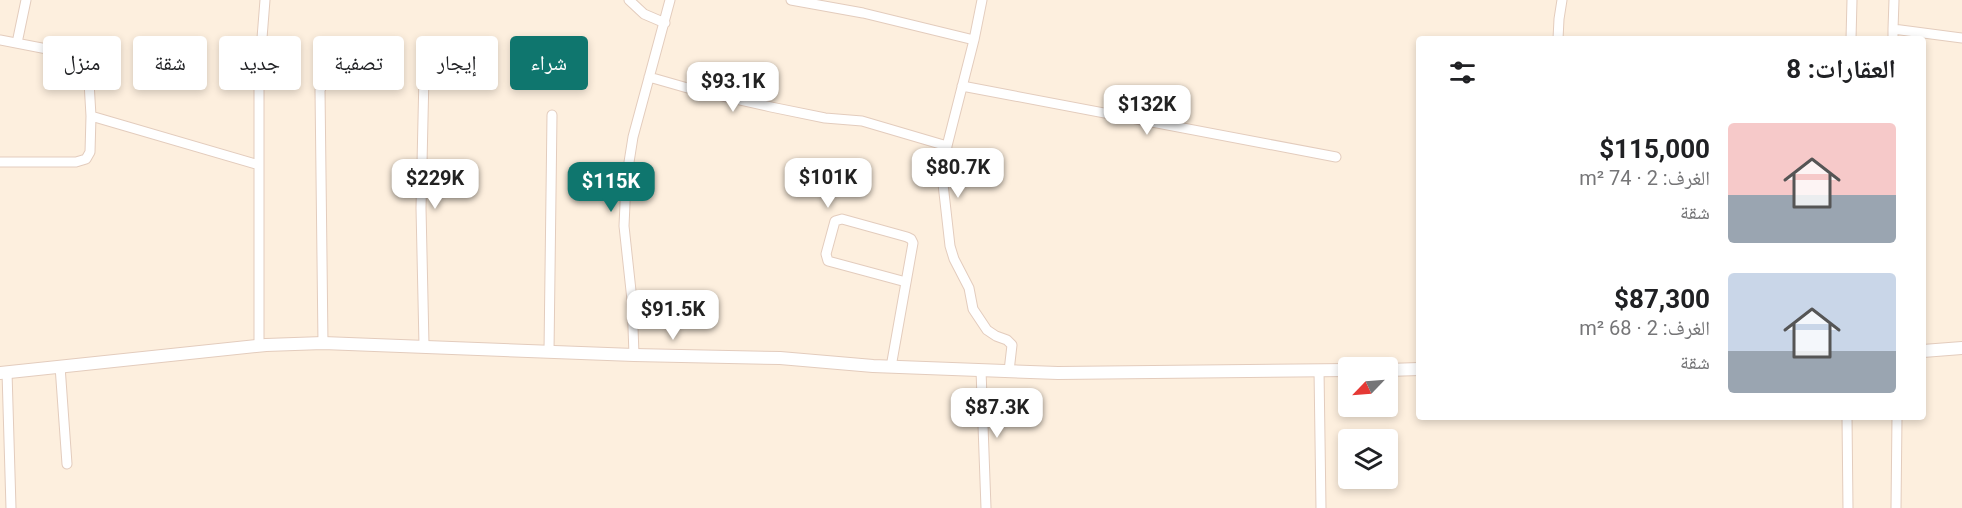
<!DOCTYPE html>
<html lang="ar">
<head>
<meta charset="utf-8">
<style>
	body { margin:0; font-family:Roboto,"Noto Naskh Arabic",sans-serif; background:#f6f6f6; color:#202124; direction:rtl; height:100vh; display:flex; flex-direction:column; font-size:22px; white-space:nowrap }
	* { box-sizing:border-box; margin:0 }
	p { font-size:20px; color:#757577 }
	.icon { flex:none; width:33px; height:33px; fill:none; stroke:currentColor; stroke-width:2; stroke-linecap:round; stroke-linejoin:round }
	.map { position:relative; flex:1; overflow:hidden; direction:ltr }
	.drawer { position:absolute; left:1416px; top:36px; width:510px; height:384px; display:flex; flex-direction:column; background:#fff; border-radius:6px; box-shadow:0 3px 9px #0003; direction:rtl }
	.drawer>* { flex:none }
	.hud { position:absolute; left:18px; top:36px; width:570px; height:54px; direction:rtl; display:flex; gap:12px }
	.needle { width:39px; rotate:245deg }
	.buttons { position:absolute; left:1338px; top:357px; display:grid; gap:12px }
	.buttons a { display:grid; place-items:center; width:60px; height:60px; border-radius:6px; background:#fff; box-shadow:0 3px 9px #0003; font-size:30px }
	.price { position:absolute; translate:-50% -51px; padding:0 14px; border-radius:12px; background:#fff; color:#222; font-size:20px; line-height:39px; filter:drop-shadow(0 2px 3px #0008) }
	.price::after { content:''; position:absolute; left:50%; top:36px; width:18px; height:14px; margin-left:-9px; background:inherit; clip-path:polygon(0 0,100% 0,50% 100%) }
	.price.current { background:#0f766e; color:#fff }
	ul { padding:0; list-style:none }
	li { display:flex; align-items:center; gap:18px; height:150px; padding:0 30px }
	li span { display:grid; place-items:center; flex:none; width:168px; height:120px; border-radius:6px; color:#555 }
	li>.icon { margin-inline-start:auto }
	span .icon { width:72px; height:72px; fill:#fffc; stroke-width:1 }
	li b { font-size:26px }
	h2 { display:flex; justify-content:space-between; align-items:center; height:72px; padding:0 30px; font-size:26px }
	.tag { padding:0 21px; border-radius:6px; background:#fff; box-shadow:0 3px 9px #0003; font-size:21px; line-height:54px }
	.tag.current { background:#0f766e; color:#fff }
	.map>svg:first-child { display:block }
	.lines { fill:none; stroke-linecap:round; stroke-linejoin:round }
	.minor-casing { stroke:#e3ccbd; stroke-width:11 }
	.tertiary-casing { stroke:#e3ccbd; stroke-width:14 }
	.minor { stroke:#fff; stroke-width:9 }
	.tertiary { stroke:#fff; stroke-width:12 }
</style>
</head>
<body>
<div class="map">
<svg width="1962" height="508" viewBox="0 0 1962 508">
	<rect width="100%" height="100%" fill="#fdefde"/>
	<g class="lines">
		<g class="minor-casing">
			<path id="minor" d="M629,0L644,14L665,23
				M791,0L863,13L974,40
				M982,0L974,40L947,146L943,184L950,246L954,259L969,288L973,309L987,330L996,336L1007,340L1012,345L1009,371
				M1893,29L1894,0
				M1558,39L1559,19L1562,0
				M1851,39L1852,0
				M1893,39V29L1962,38
				M0,40L83,56L88,65L91,116L90,152L86,159L76,162H0
				M17,43L26,0
				M649,77L691,89L771,107L825,118L862,121L947,146
				M962,86L1336,157
				M91,116L259,165
				M323,343L320,90L323,84L329,81L371,82
				M424,345L421,208L424,75
				M259,346V76L265,0
				M549,351L552,115
				M634,355L632,300L624,226L626,181L633,137L670,0
				M60,366L67,464
				M891,367L913,243L911,239L907,237L842,219L835,221L826,254L828,261L906,282
				M981,370L986,508
				M1319,370L1321,508
				M7,372L11,508
				M1847,417L1848,508
				M1896,508L1897,417"/>
		</g>
		<g class="tertiary-casing">
			<path id="tertiary" d="M1923,351L1962,348
				M1388,370L1419,369
				M0,373L266,345L323,343L634,355L780,358L873,366L1058,373L1348,370"/>
		</g>
		<use href="#minor" class="minor"/>
		<use href="#tertiary" class="tertiary"/>
	</g>
</svg>
<div class="buttons">
<a><svg class="needle" viewBox="-14 -14 28 28"><path d="M0-13l5 13h-10z" fill="#e53935"/><path d="M0 13l5-13h-10z" fill="#757577"/></svg></a>
<a><svg class="icon" aria-label="layers" viewBox="0 0 24 24"><path d="M12 4l9 5-9 5-9-5zM3 14l9 5 9-5"/></svg></a>
</div>
<b class="price" style="left:733px;top:113px">$93.1K</b>
<b class="price" style="left:1147px;top:136px">$132K</b>
<b class="price" style="left:958px;top:199px">$80.7K</b>
<b class="price" style="left:828px;top:209px">$101K</b>
<b class="price" style="left:435px;top:210px">$229K</b>
<b class="price current" style="left:611px;top:213px">$115K</b>
<b class="price" style="left:673px;top:341px">$91.5K</b>
<b class="price" style="left:997px;top:439px">$87.3K</b>
<div class="hud">
<a class="tag current">شراء</a>
<a class="tag">إيجار</a>
<a class="tag">تصفية</a>
<a class="tag">جديد</a>
<a class="tag">شقة</a>
<a class="tag">منزل</a>
</div>
<section class="drawer">
<h2>العقارات: 8<svg class="icon" aria-label="filters" viewBox="0 0 24 24"><path d="M4 7h16M4 17h16"/><circle cx="9" cy="7" r="2"/><circle cx="15" cy="17" r="2"/></svg></h2>
<ul>
<li><span style="background:linear-gradient(#f6c9c9 60%,#9aa5b1 0)"><svg class="icon" aria-label="home" viewBox="0 0 24 24"><path d="M3 11l9-7 9 7M6 9v11h12V9"/></svg></span><div><b>$115,000</b><p>الغرف: 2 · 74 m²</p><p>شقة</p></div></li>
<li><span style="background:linear-gradient(#c9d6e8 65%,#9aa5b1 0)"><svg class="icon" aria-label="home" viewBox="0 0 24 24"><path d="M3 11l9-7 9 7M6 9v11h12V9"/></svg></span><div><b>$87,300</b><p>الغرف: 2 · 68 m²</p><p>شقة</p></div></li>
</ul>
</section>
</div>
</body>
</html>
